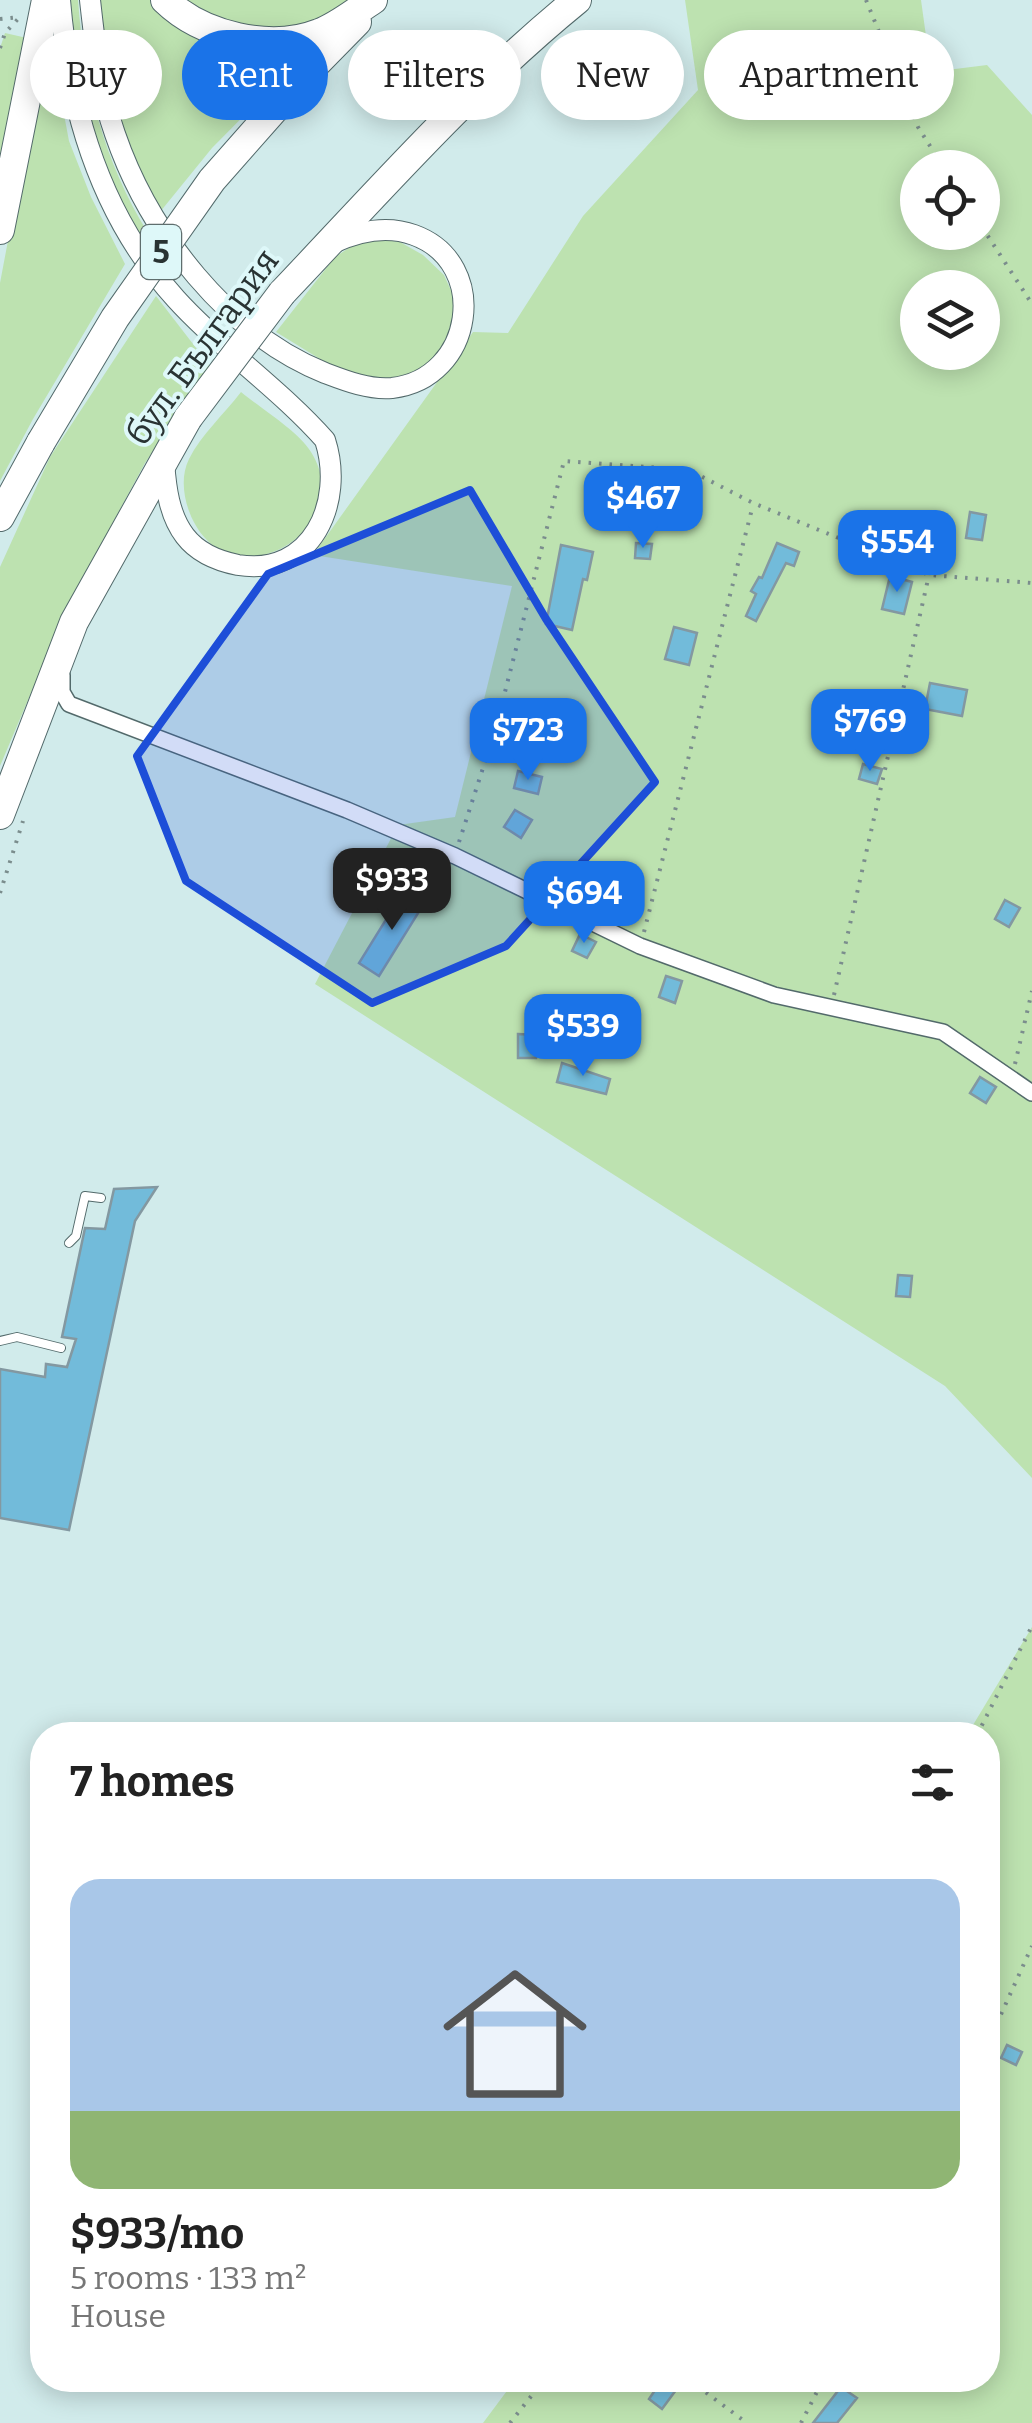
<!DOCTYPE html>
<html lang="en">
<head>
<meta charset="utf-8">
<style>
	body { margin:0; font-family:Bitter,serif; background:#f2f2f2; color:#222; height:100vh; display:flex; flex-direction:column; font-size:38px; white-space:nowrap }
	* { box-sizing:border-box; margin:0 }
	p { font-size:32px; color:#767676 }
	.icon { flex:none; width:55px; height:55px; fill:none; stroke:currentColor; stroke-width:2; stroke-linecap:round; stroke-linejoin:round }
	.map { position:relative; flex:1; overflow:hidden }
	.details { position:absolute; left:30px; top:1722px; width:970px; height:670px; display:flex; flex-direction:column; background:#fff; border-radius:40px; box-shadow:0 5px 25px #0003 }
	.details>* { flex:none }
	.hud { position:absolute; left:30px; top:30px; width:972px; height:90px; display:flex; gap:20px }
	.tools { position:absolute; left:900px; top:150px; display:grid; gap:20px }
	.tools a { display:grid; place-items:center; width:100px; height:100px; border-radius:50%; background:#fff; box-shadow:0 5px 25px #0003; font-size:50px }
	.price { position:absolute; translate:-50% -85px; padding:0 22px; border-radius:20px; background:#1a73e8; color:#fff; font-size:32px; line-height:65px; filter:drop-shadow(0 2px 5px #0008) }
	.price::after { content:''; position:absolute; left:50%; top:60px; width:30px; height:22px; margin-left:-15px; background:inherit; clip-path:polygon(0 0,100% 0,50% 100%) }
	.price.active { background:#222; color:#fff }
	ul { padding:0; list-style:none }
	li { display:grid; align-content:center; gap:20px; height:530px; padding:0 40px }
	li span { display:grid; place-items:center; height:310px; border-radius:30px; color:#555 }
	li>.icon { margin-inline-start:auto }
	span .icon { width:180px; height:180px; fill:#fffc; stroke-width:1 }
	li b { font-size:42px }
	h2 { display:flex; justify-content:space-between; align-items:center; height:120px; padding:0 40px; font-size:42px }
	.tag { padding:0 35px; border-radius:45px; background:#fff; box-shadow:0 5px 25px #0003; font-size:35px; line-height:90px }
	.tag.active { background:#1a73e8; color:#fff }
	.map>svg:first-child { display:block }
	.green { fill:#bde2b0; fill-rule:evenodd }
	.building { fill:#72bbda; stroke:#8398a1; stroke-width:2.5 }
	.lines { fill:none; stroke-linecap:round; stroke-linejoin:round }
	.lane-casing { stroke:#536a6b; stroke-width:10 }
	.street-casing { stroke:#536a6b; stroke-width:18 }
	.secondary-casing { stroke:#536a6b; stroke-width:22 }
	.highway-casing { stroke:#536a6b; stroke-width:30 }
	.path { stroke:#7b8d8d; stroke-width:4; stroke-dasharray:2.5 8; stroke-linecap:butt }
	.lane { stroke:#fff; stroke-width:8 }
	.street { stroke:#fff; stroke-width:15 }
	.secondary { stroke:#fff; stroke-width:20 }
	.highway { stroke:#fff; stroke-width:28 }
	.highway-bridge-casing { stroke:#536a6b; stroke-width:30; stroke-linecap:butt }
	.highway-bridge { stroke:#fff; stroke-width:28 }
	.marked { fill:#1d4ed8; fill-opacity:0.2; stroke:#1d4ed8; stroke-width:8; stroke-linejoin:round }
	.labels { text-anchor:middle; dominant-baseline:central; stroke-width:8; stroke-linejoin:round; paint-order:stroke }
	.shield { fill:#def8f9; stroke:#5f6e6e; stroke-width:2.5 }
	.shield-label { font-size:32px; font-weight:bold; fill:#293333 }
	.street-label { font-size:35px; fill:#293333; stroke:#def8f9 }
</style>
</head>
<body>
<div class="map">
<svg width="1032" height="2423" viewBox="0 0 1032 2423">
	<rect width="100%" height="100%" fill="#d1ebeb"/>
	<path class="green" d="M66,0H78C84,83 104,162 148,233L140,247L80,107Z
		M99,0H154L162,8L316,43L212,148L160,212L115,116Z
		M181,0H354L301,28L244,30Z
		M685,0H921L931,72L987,65L1032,115V1478L945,1386L315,984L398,825L455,817L512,586L313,555L473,332L508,333L583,216L698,90ZM918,168H982V232H918ZM918,288H982V352H918Z
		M5,33L27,38L0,174V48Z
		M45,45H51L69,141L91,197L125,264L33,419L0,481V283Z
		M379,239L400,242L423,255L444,275L454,297L451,342L425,372L382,383L333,367L276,332L335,257L358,242Z
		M156,296L210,366L145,463L68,606L0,766V567L50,457Z
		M241,392C260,408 298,431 311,452C361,531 225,609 189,511C183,495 181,475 189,459C201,435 225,413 241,392Z
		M1032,1627V2423H483L515,2380H988V1735H967Z"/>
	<path class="building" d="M970,512L986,515L982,540L966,538Z
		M636,543L652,544L650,559L635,558Z
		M777,543L799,552L794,566L786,563L756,621L746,616L756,594L751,591L759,577L762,578Z
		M561,545L593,552L587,580L583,579L572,630L546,624Z
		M890,576L912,582L904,614L882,609Z
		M674,627L697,633L689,665L665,659Z
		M930,683L967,690L962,716L925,709Z
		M866,720L887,725L882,743L861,737Z
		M863,764L882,769L877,784L859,779Z
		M518,771L542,777L538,794L514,788Z
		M515,810L532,820L521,838L504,827Z
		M405,889L425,902L379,976L359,963Z
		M1005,900L1020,908L1009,927L995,919Z
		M580,934L596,942L587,958L572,951Z
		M666,976L682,981L675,1003L659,997Z
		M518,1034L537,1035L536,1058H518Z
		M562,1063L610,1079L606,1094L557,1082Z
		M980,1077L996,1087L986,1103L970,1093Z
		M157,1187L135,1221L69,1530L0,1518V1369L45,1377L46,1364L67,1367L76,1339L62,1337L85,1228L105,1229L114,1189Z
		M898,1275L912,1276L910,1297L896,1296Z
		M1007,2045L1022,2052L1016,2065L1001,2058Z
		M662,2380L676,2390L662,2409L649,2399Z
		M841,2387L857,2398L837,2423H813Z"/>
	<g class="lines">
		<g class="lane-casing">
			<path id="lane" d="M69,1243L76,1236L85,1196L101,1198
				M0,1341L17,1337L61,1348"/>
		</g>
		<g class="street-casing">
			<path id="street" d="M62,675V692L69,704L347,810L455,856L640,946L774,995L943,1032L1032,1093"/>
		</g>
		<g class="secondary-casing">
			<path id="secondary" d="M60,0C69,108 101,217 176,299C222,350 280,389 325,440C345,502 312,577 238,565C218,561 198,553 185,536C169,515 166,488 164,462
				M90,0C95,45 100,92 115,134C149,233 228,334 325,373C346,381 369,390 392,388C474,379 491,263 414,235C387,225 359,231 333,243"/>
		</g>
		<g class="highway-casing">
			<path id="highway" d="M165,0C202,36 271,52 319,33C338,26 356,11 373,0
				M302,78L357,22
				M0,230L46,0
				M282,293C378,192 469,88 577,0
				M0,517L41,442
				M0,815L74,622L188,418"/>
		</g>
		<path class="path" d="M866,0L918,127L944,168
			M0,19L19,17
			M0,48L5,33L18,19
			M982,227L1032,304
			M459,842L495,731L564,461L689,470L753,503L929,575L1032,583
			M0,893L23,821
			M644,932L753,505
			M834,995L929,575
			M1015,1064L1032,991
			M977,1735L1032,1626
			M988,2043L1032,1946
			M689,2380L747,2423
			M510,2423L544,2380
			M801,2423L823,2380"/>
		<use href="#lane" class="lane"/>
		<use href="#street" class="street"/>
		<use href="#secondary" class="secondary"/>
		<use href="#highway" class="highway"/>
		<g class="highway-bridge-casing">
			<path id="highway-bridge" d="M188,418L282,293
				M41,442L115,318L212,180L302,78"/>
		</g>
		<use href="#highway-bridge" class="highway-bridge"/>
	</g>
	<path class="marked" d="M470,490L546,619L655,782L506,946L372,1003L186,881L137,756L268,574Z"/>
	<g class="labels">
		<rect class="shield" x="141" y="225" width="40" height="54" rx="8"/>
		<g class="shield-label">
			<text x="161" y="252">5</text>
		</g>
		<g class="street-label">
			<text transform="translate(202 347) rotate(-54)">бул. България</text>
		</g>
	</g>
</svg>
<div class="tools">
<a><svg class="icon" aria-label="locate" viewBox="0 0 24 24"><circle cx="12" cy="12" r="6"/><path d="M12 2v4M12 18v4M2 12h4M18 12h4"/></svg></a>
<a><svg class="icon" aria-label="layers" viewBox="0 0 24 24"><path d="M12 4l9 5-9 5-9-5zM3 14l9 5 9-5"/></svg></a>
</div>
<b class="price" style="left:643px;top:551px">$467</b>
<b class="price" style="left:897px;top:595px">$554</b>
<b class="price" style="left:870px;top:774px">$769</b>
<b class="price" style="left:528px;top:783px">$723</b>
<b class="price active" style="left:392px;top:933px">$933</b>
<b class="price" style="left:584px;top:946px">$694</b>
<b class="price" style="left:583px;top:1079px">$539</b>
<div class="hud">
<a class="tag">Buy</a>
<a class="tag active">Rent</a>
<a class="tag">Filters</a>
<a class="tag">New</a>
<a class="tag">Apartment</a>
</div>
<section class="details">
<h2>7 homes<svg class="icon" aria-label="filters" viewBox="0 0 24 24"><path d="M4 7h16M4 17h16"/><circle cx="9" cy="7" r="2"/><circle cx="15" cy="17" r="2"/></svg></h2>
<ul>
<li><span style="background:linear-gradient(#a9c7e8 75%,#8fb573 0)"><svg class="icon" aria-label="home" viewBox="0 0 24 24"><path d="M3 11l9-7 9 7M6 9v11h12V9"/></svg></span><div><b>$933/mo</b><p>5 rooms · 133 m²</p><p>House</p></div></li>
</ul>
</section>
</div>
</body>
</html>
